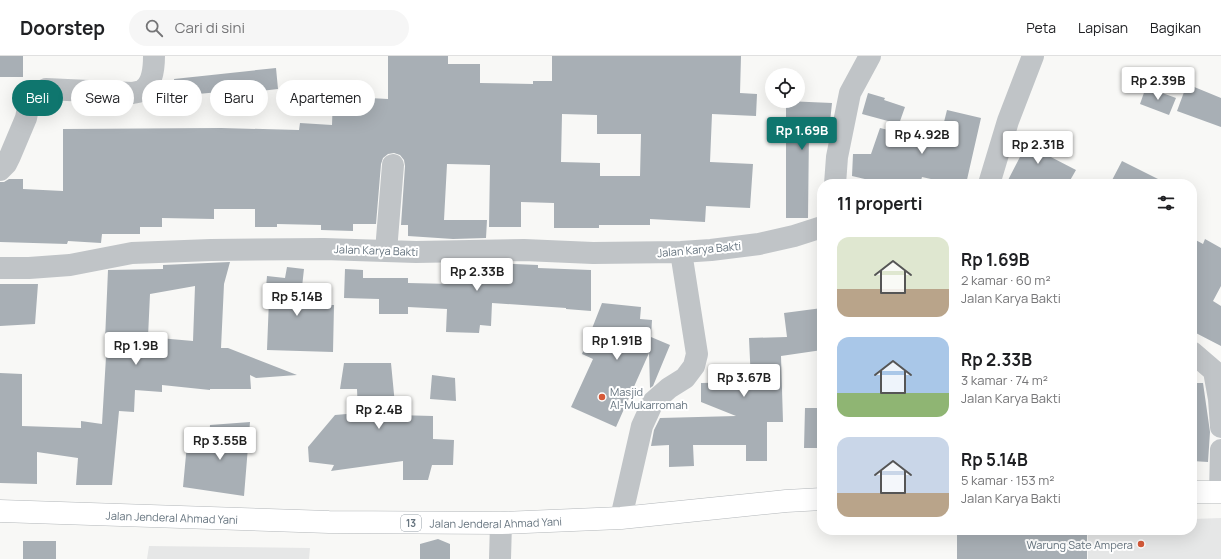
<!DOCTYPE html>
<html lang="id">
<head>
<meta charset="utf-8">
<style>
	body { margin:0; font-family:Manrope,sans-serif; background:#f6f6f6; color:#202124; height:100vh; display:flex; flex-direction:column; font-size:15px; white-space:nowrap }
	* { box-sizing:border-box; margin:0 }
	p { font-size:13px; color:#757577 }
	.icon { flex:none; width:22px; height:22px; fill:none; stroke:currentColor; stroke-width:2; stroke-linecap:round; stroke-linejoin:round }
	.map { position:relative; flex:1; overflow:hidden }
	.sheet { position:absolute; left:817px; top:123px; width:380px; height:356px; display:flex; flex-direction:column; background:#fff; border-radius:16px; box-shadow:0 4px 16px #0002 }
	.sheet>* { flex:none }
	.hud { position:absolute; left:12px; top:24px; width:380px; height:36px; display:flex; gap:8px }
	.tools { position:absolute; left:765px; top:12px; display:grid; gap:8px }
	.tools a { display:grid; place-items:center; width:40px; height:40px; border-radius:50%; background:#fff; box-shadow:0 4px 16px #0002; font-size:20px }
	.price { position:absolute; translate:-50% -34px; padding:0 9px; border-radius:4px; background:#fff; color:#222; font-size:13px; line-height:26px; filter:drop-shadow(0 1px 2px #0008) }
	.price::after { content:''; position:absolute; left:50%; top:24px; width:12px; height:9px; margin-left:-6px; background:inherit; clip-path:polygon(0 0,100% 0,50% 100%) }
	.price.current { background:#0f766e; color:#fff }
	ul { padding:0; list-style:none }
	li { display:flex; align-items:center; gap:12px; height:100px; padding:0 20px }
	li span { display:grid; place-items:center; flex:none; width:112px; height:80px; border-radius:12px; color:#555 }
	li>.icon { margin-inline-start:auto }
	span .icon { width:48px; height:48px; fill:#fffc; stroke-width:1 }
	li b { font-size:17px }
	h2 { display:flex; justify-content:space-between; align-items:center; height:48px; padding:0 20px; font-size:17px }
	.tag { padding:0 14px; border-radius:18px; background:#fff; box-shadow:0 4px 16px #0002; font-size:14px; line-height:36px }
	.tag.current { background:#0f766e; color:#fff }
	header { display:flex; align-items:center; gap:24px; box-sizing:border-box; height:56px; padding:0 20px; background:#fff; border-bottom:1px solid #e0e0e0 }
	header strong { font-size:19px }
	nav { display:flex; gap:22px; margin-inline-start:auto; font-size:14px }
	.search { width:280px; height:36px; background:#f6f6f6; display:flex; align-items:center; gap:10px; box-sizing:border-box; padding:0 14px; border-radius:22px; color:#757577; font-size:15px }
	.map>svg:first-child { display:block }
	.built { fill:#e6e7e7 }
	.building { fill:#a8afb5; fill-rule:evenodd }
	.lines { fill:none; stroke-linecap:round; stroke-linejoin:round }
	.highway-casing { stroke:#b3b7ba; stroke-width:23 }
	.minor { stroke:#c0c4c7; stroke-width:22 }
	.highway { stroke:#fff; stroke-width:22 }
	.poi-dot { fill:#d65a39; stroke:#fff; stroke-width:1.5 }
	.labels { text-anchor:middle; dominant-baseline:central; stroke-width:4; stroke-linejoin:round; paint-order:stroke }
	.shield { fill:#fff; stroke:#949ea5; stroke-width:1 }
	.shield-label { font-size:10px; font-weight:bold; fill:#66747f }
	.street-label { font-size:11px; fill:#66747f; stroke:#fff }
	.poi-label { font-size:11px; fill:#66747f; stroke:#fff; text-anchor:start }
</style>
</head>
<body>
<header>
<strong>Doorstep</strong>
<div class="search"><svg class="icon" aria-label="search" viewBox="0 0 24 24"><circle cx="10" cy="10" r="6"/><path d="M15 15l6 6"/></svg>Cari di sini</div>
<nav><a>Peta</a><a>Lapisan</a><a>Bagikan</a></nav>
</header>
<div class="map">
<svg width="1221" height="503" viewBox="0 0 1221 503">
	<rect width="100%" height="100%" fill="#f8f8f6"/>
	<path class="built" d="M1221,462V503H1088V474H1192V463Z
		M149,490L310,492L309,503H147Z"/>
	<path class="building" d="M0,0H23V21H0Z
		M388,0H448V8H480V27L533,28V25H552V0H741L740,37L757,38L756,60L712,58L710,106L753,108L750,152L706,150L705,166L650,163V169H599V172H554V147L521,146V171H489L490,109L447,108L444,164H487L486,182L453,183L408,180V169H401L405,110L404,104L400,99L394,97L388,98L383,102L381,108L376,168H353V175L321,174V169L277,168V171H255V153H214V163L162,162V171H140V178H102L101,187L68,185L67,188L0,186V126H4L9,123H23V133L63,135V73L221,72L299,74L300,67L332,69L333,40L388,43ZM562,58L597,59V78H641L640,120H600V107L561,106Z
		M276,12L278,33L252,36V33L176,40L174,23Z
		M1187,28L1221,42V71L1177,55Z
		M1146,31L1176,42L1169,59L1140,48Z
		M868,37L885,42L884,44L905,51L899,68L862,58Z
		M786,45L832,47L829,76L809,75L808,162H786Z
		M947,54L981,62L966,128H953L922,121L920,128H886L852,120L853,98H871L880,72L939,86Z
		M1021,77L1051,93L1047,99L1076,114L1068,128H1006L1022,97L1014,93Z
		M1122,105L1168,128H1110Z
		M1192,182L1203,188L1205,183L1221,192V230L1213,245L1221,250V290L1192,275Z
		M230,206L224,228L221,292H228L297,319L256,322L250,319L251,333H210V334L162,329V336L135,334L134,356L119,355L112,429H76L78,402L37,396V428L0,427V317L22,318V370L81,372V365L102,368L107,284H105L108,214L163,213V209ZM195,230L193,285L148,281L150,238Z
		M494,207L538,209V212L591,214V255L566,253V252L492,247L491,270L480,269L479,277L446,276L447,253L408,251V258H379V243L344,242L345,213L363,214V222H408V227L450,228L451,208Z
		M287,211L304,213L300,249H334L333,296L267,294L269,243H265L267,220L285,222Z
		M0,228H38L35,268L0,270Z
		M602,247L641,251L640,263L652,264L651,281L670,289L653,330L650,332L649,297L616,371L571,351L593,303L582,298Z
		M822,252V294L781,300L783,366H767V405H746V389H693L694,410L669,411V389L651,390L654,374L660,362L736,360L701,346V327L751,326L749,282L787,281L784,257Z
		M344,307H391L396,359L433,360V383L454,384L453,409H432L428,424H403V405L331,415L334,409L309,406L308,391L335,359L358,357L357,333H340Z
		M432,319L455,322L456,345L430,343Z
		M1192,327H1203L1210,376L1208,406L1192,405Z
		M805,352H822V392H804Z
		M250,366L244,440L183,431L187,388L208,392L210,369Z
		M1021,474H1087V503H957V477L1021,478Z
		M438,483L450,488V503H420V488Z
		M23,485H56V503H23Z"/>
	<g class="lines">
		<g class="highway-casing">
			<g id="highway">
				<path d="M1192,436H1221"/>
				<path id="s1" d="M0,455L329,466L501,467L621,462L786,445L822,443"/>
			</g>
		</g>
		<path class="minor" d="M0,114L6,108L10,100L26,62L29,47L34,39L46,33L132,37C136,36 142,36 144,33C153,26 154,11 154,0
			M835,128L837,101L850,37L870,0
			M989,128L1008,65L1033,0
			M386,195L393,109
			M0,212H29L70,209L132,197L211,194L324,193L416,196L524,194L593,197L681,196L711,194L759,188L794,180L822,171
			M1192,296L1214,315L1219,343L1221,371
			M1220,436L1221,394
			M621,462L642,370L653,346L669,332L685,322L694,310L697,298L681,196
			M500,503L501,467"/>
		<use href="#highway" class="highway"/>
	</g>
	<g class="poi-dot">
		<circle cx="602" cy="341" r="4"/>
		<circle cx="1141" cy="488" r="4"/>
	</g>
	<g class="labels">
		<rect class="shield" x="401" y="459" width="20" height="16" rx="3"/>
		<g class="shield-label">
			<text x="411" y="467">13</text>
		</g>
		<g class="street-label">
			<text transform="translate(699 193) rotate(-5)">Jalan Karya Bakti</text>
			<text transform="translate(376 194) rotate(2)">Jalan Karya Bakti</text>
			<text stroke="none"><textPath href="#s1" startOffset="172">Jalan Jenderal Ahmad Yani</textPath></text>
			<text stroke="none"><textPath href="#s1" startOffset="496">Jalan Jenderal Ahmad Yani</textPath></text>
		</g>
		<g class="poi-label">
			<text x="610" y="335">Masjid<tspan x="610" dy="13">Al-Mukarromah</tspan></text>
			<text x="1133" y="488" text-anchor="end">Warung Sate Ampera</text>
		</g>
	</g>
</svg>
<div class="tools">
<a><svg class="icon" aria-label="locate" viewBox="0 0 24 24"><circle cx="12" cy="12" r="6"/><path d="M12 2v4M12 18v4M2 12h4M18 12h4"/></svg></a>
</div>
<b class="price" style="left:1158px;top:45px">Rp 2.39B</b>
<b class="price current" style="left:802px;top:95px">Rp 1.69B</b>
<b class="price" style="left:922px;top:99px">Rp 4.92B</b>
<b class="price" style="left:1038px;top:109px">Rp 2.31B</b>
<b class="price" style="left:477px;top:236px">Rp 2.33B</b>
<b class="price" style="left:297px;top:261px">Rp 5.14B</b>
<b class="price" style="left:617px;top:305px">Rp 1.91B</b>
<b class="price" style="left:136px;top:310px">Rp 1.9B</b>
<b class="price" style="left:744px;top:342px">Rp 3.67B</b>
<b class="price" style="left:379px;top:374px">Rp 2.4B</b>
<b class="price" style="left:220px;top:405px">Rp 3.55B</b>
<div class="hud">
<a class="tag current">Beli</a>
<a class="tag">Sewa</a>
<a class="tag">Filter</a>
<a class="tag">Baru</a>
<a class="tag">Apartemen</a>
</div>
<section class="sheet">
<h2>11 properti<svg class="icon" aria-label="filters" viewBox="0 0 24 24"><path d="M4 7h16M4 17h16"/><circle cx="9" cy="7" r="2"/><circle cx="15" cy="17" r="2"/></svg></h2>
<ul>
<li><span style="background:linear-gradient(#dfe7d0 65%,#b9a48a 0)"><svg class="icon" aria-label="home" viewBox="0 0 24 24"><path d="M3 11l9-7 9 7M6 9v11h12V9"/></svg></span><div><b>Rp 1.69B</b><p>2 kamar · 60 m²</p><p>Jalan Karya Bakti</p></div></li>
<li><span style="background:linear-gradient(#a9c7e8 70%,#8fb573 0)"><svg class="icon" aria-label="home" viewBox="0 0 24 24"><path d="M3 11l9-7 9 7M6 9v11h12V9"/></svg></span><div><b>Rp 2.33B</b><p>3 kamar · 74 m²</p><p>Jalan Karya Bakti</p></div></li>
<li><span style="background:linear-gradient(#c9d6e8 70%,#b9a48a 0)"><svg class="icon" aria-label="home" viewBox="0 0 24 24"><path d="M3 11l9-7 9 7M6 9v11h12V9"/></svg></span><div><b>Rp 5.14B</b><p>5 kamar · 153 m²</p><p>Jalan Karya Bakti</p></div></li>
</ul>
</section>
</div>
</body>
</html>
